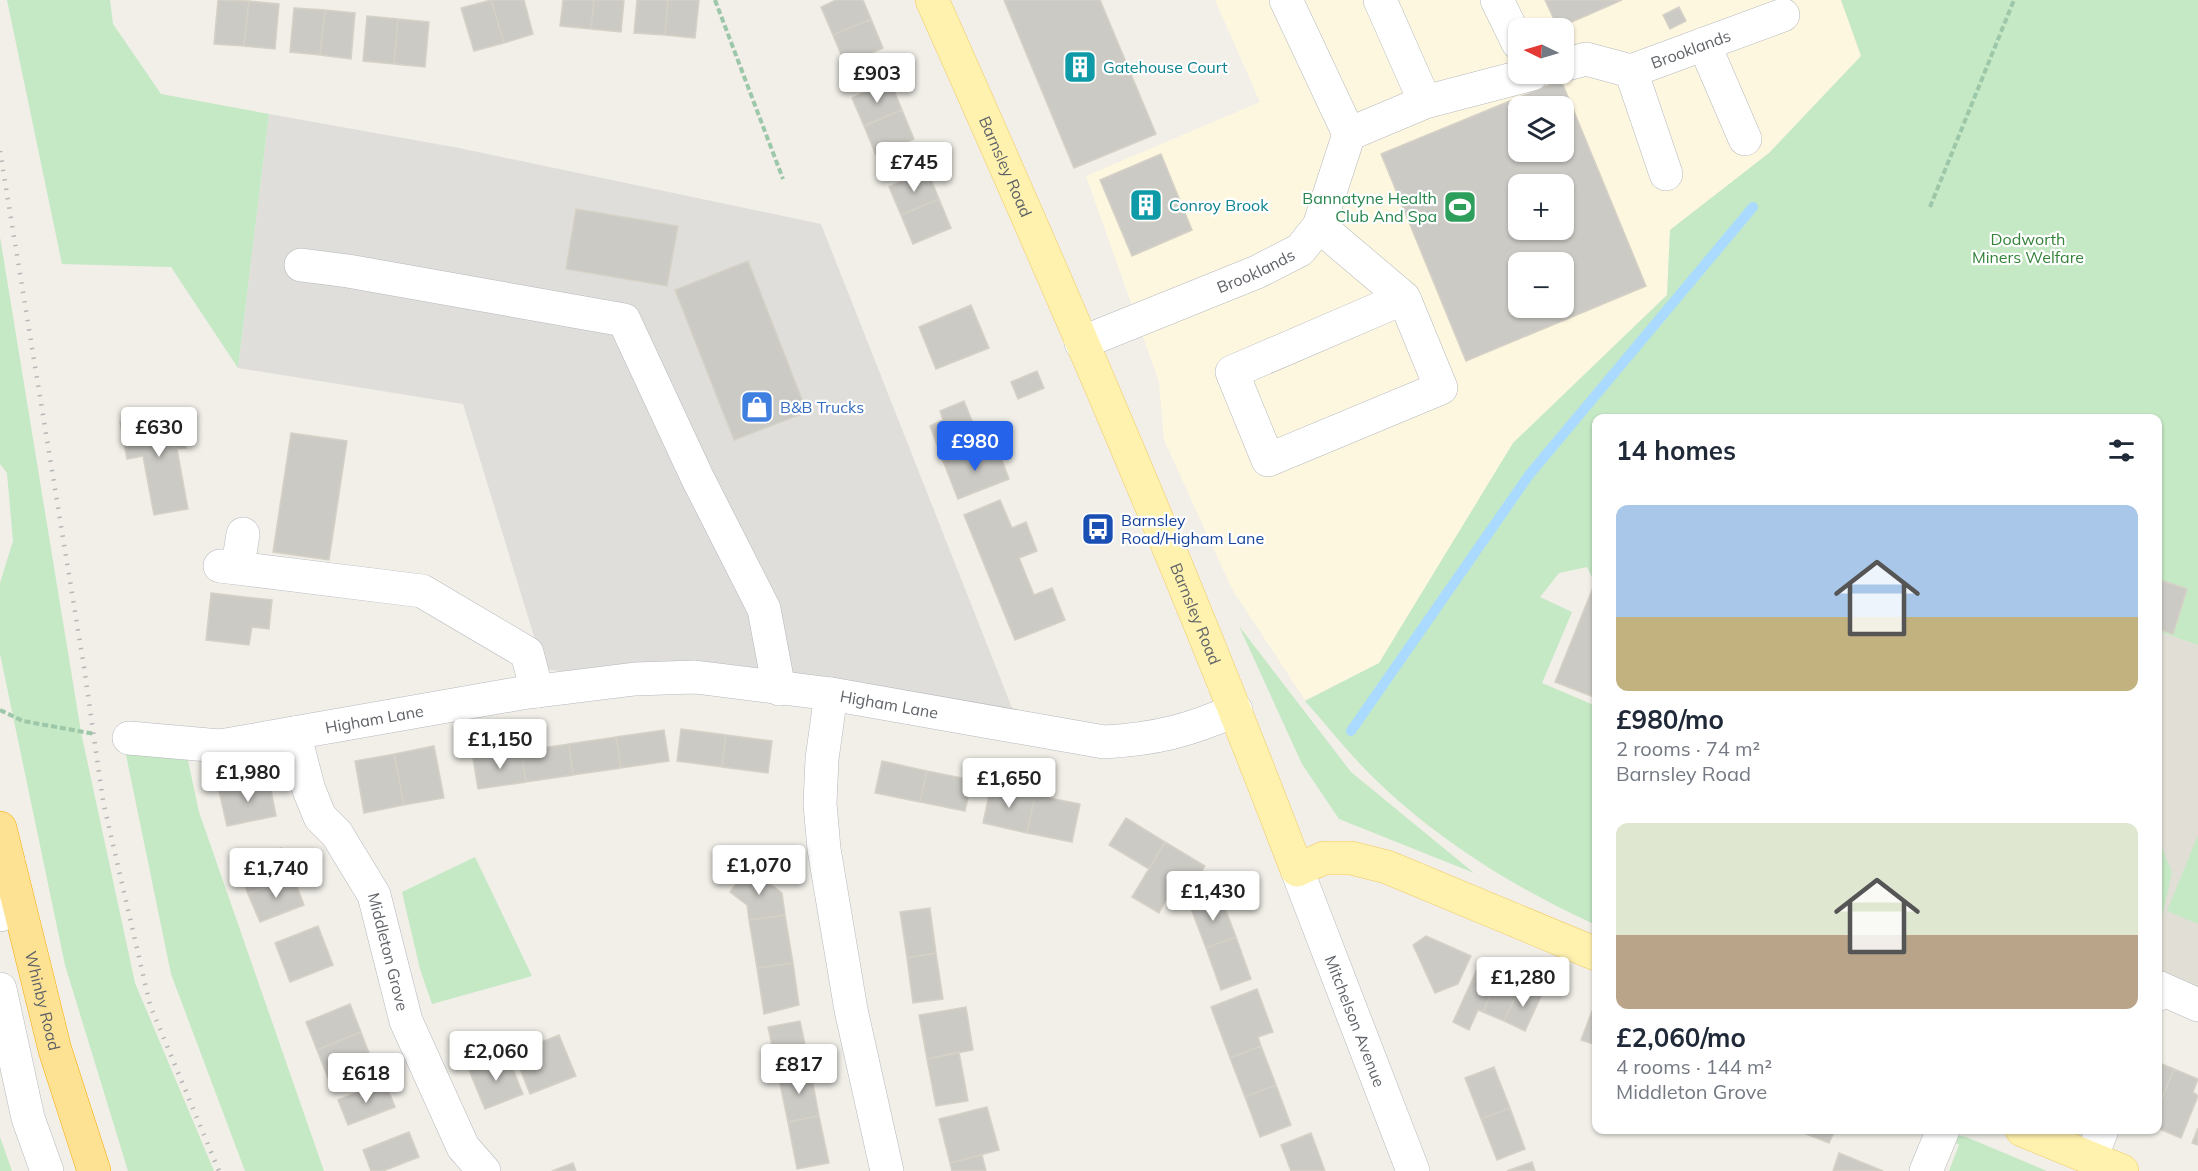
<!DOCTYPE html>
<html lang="en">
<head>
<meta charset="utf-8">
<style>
	body { margin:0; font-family:Mulish,sans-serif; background:#f2f2f3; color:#1f2937; height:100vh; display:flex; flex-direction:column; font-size:22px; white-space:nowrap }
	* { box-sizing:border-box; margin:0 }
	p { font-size:20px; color:#747a83 }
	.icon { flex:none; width:33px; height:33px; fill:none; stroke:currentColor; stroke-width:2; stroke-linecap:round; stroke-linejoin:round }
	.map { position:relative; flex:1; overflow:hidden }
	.panel { position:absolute; left:1592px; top:414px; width:570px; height:720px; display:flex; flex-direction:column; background:#fff; border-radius:12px; box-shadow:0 2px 4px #0004 }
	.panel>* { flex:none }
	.needle { width:39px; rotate:275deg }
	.tools { position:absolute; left:1508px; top:18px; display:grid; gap:12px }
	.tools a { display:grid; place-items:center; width:66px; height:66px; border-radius:12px; background:#fff; box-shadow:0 2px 4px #0004; font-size:30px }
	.price { position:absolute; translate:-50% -51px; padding:0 14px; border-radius:6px; background:#fff; color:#222; font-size:20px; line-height:39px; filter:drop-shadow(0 2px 3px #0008) }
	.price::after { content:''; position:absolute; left:50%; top:36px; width:18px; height:14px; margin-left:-9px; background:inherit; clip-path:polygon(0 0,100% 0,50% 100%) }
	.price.on { background:#2563eb; color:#fff }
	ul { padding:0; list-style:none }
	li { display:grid; align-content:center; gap:12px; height:318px; padding:0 24px }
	li span { display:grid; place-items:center; height:186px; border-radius:12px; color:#555 }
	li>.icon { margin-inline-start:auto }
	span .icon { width:108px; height:108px; fill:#fffc; stroke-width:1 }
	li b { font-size:26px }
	h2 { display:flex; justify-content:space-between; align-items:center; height:72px; padding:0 24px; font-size:26px }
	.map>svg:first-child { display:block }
	.commercial { fill:#fef7e0; fill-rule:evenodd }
	.industrial { fill:#e0deda }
	.education { fill:#e1ded6 }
	.green { fill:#c5e8c5 }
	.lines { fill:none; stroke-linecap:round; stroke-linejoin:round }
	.stream { stroke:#aadaff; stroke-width:10 }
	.building { fill:#cccac5; stroke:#d6d1c6; stroke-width:1.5; fill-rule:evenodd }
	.minor-casing { stroke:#b5b8bc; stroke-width:34 }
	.major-casing { stroke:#f2c960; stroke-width:34 }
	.highway-casing { stroke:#f9ab00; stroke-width:34 }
	.path { stroke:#9cc7a9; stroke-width:4; stroke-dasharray:6 3; stroke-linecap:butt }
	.minor { stroke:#fff; stroke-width:33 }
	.major { stroke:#fff2af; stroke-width:33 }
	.highway { stroke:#fde293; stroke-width:33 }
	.rail { stroke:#b6b7b8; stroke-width:4.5; stroke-dasharray:1.5 8; stroke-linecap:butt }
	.labels { text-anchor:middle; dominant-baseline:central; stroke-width:4.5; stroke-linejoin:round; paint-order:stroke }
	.street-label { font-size:16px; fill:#5f6368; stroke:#fff }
	.culture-label { font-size:16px; fill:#0d838f; stroke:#fff; text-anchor:start }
	.leisure-label { font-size:16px; fill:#27864d; stroke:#fff; text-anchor:end }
	.park-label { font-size:16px; fill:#348238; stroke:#fff }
	.shop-label { font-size:16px; fill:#366cbe; stroke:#fff; text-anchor:start }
	.transit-label { font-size:16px; fill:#164399; stroke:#fff; text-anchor:start }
</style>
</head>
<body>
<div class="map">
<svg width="2198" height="1171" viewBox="0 0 2198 1171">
	<rect width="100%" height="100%" fill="#f1efe8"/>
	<path class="commercial" d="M1215,0H1841L1862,55L1769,153L1670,230L1667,295L1513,443L1379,663L1305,700L1232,589L1164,440L1159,382L1086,176L1260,102ZM1518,28H1563V74H1518ZM1518,106H1563V152H1518ZM1518,184H1563V230H1518ZM1518,262H1563V308H1518Z"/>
	<path class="industrial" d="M269,114L459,148L821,224L1020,728L544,669L463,404L238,368Z"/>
	<path class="education" d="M2157,631L2198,645V999L2157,982Z"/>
	<path class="green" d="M7,0H110L113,24L161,94L269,114L238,368L171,267L62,264Z
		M1841,0H2198V645L2157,631V418H1596V586L1587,567L1559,573L1540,597L1572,612L1542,683L1596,706V925C1512,887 1426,833 1362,766C1342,745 1324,722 1305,701L1379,663L1513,443L1667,295L1670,230L1769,153L1861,56Z
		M0,237L81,732L135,983L214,1171H128L65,965L0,654V583L13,541L7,473L0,464Z
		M1239,626L1351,772L1474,873L1339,819L1302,764Z
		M124,745L187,756L199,812L324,1171H245L171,974Z
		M2198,835V924L2167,911Z
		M2157,836L2172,872L2162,917L2157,922Z
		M475,857L532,976L432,1004L420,969L402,892Z
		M1954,1135L1966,1137L2047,1171H1949L1959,1145L1951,1139Z
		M0,1137L12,1171H0Z"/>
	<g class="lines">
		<path class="stream" d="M1351,731L1529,475L1753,207"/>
	</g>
	<path class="building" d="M218,0L249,1L244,46L214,44Z
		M491,0L504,43L474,51L461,8Z
		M491,0H524L533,34L504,43Z
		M563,0H594L591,29L560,26Z
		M594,0H624L621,32L591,29Z
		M637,0H668L665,35L634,33Z
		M668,0H699L695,38L665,35Z
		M836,0H863L871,19L833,35L821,7Z
		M1004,0H1100L1156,134L1074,168Z
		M1545,0H1622L1558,28Z
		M249,1L279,4L275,49L244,46Z
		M1679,7L1686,21L1670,29L1663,15Z
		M294,8L325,10L320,55L290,52Z
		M325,10L355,13L351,59L320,55Z
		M367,16L398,19L394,64L363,61Z
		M398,19L429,22L425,67L394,64Z
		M871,19L883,48L845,64L833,35Z
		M1561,80L1646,286L1466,361L1381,154ZM1518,106H1563V152H1518ZM1518,184H1563V230H1518ZM1518,262H1563V308H1518Z
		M890,81L902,110L864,126L852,98Z
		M902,110L914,139L876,155L864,126Z
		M1161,154L1192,230L1132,256L1100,180Z
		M927,170L939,199L901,215L889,187Z
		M939,199L951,228L913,244L901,215Z
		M576,209L678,226L667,286L566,269Z
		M748,261L807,412L734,440L675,290Z
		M971,305L989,348L936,369L919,327Z
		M1037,371L1044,388L1018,399L1011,382Z
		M964,401L982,446L943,461L930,426L943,420L940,411Z
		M178,411L186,448L177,449L188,509L154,515L143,456L127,459L120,422Z
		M291,433L347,441L329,560L273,552Z
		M982,446L987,460L1000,455L1009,479L958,499L943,461Z
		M1000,500L1012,528L1026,522L1037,551L1019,558L1034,595L1052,588L1065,620L1015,640L964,515Z
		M2157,579L2187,589L2173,634L2157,628Z
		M1594,585L1596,586V698L1555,682Z
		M211,593L272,600L269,629L252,627L249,645L206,640Z
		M681,729L726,735L722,767L677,761Z
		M664,730L669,761L621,768L616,737Z
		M726,735L772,741L768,773L722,767Z
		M616,737L621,768L573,775L569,744Z
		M569,744L573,775L526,782L521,751Z
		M434,746L444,798L404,805L394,754Z
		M521,751L526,782L478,789L473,758Z
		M394,754L404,805L364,813L355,761Z
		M882,761L927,771L920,802L875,793Z
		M927,771L972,780L965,811L920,802Z
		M269,780L276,816L227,826L219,791Z
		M991,786L1035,795L1027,833L983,823Z
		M1035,795L1080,804L1072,842L1027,833Z
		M1126,818L1165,842L1149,869L1109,845Z
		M1165,842L1205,866L1188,892L1175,884L1159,913L1132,897Z
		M281,848L293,876L248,894L237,865Z
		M748,867L782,893L785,915L749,920L747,905L730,892Z
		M293,876L304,905L260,922L248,894Z
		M1220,895L1236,937L1206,948L1190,906Z
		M930,908L936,953L907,958L900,912Z
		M785,915L793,963L757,968L749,920Z
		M318,926L333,965L290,982L275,943Z
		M1426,936L1471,956L1458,984L1435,993L1413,945Z
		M1236,937L1251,979L1221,990L1206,948Z
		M936,953L943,999L913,1003L907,958Z
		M793,963L799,1005L764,1014L757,968Z
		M1479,965L1500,974L1483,1012L1478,1010L1469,1030L1453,1022Z
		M1500,974L1521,984L1504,1021L1483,1012Z
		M1521,984L1542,994L1525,1031L1504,1021Z
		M1257,989L1273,1032L1258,1037L1261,1046L1230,1058L1211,1007Z
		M350,1004L361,1032L317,1050L306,1022Z
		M966,1007L973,1050L927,1059L919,1015Z
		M1592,1011L1596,1012V1045L1581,1040Z
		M800,1021L810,1068L778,1074L768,1027Z
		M361,1032L372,1061L328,1078L317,1050Z
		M559,1035L576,1076L530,1094L514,1053Z
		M1261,1046L1276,1085L1245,1097L1230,1058Z
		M959,1052L968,1101L936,1106L927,1059Z
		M507,1055L523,1094L485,1109L469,1070Z
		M2157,1062L2174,1069L2157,1111Z
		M1494,1067L1510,1108L1481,1119L1465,1078Z
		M810,1068L819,1116L788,1122L778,1074Z
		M2174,1069L2198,1079L2193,1092L2198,1096L2181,1138L2157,1128V1111Z
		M385,1082L395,1107L348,1125L338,1100Z
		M1276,1085L1291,1125L1260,1137L1245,1097Z
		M987,1107L999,1150L950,1163L939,1119Z
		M1510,1108L1525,1149L1497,1160L1481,1119Z
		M819,1116L829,1163L797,1169L788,1122Z
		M2198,1128V1145L2192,1143Z
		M1796,1130H1835L1829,1143Z
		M409,1132L419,1157L383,1171H371L363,1150Z
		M1311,1133L1325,1171H1291L1281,1145Z
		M1839,1153L1883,1171H1833Z
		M982,1155L986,1171H952L950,1163Z
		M1532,1162L1535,1171H1507Z
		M573,1163L576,1171H552Z"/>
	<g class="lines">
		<g class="minor-casing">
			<g id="minor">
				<path d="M1286,0L1349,134"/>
				<path d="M1380,0L1425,102"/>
				<path d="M1497,0L1518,43"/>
				<path d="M1704,44L1745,139"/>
				<path id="s1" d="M1563,65L1586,59L1631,71L1783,15"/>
				<path d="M1631,71L1666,174"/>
				<path d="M1319,226L1404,298L1441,388L1268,460L1232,372L1404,298"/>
				<path d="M301,265L348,271L624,320L697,477L764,609L779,689"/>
				<path id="s2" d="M1081,343L1257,272L1300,250L1319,226L1349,134L1425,102L1532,74"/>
				<path d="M220,566L422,591L527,653L537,691"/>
				<path d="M238,566L243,534"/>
				<path d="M831,694L822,759L820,804L824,849L851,1010L887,1171"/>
				<path id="s3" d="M294,733L309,790L320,817L337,834L374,895L406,1021L463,1147L484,1171"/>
				<path id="s4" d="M129,738L220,746L522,693L635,679L695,677L831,694L1104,742C1156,739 1188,731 1236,710"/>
				<path id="s5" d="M1297,870L1413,1171"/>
				<path d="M0,915L8,861"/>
				<path d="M0,989L28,1118L47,1171"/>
				<path d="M2157,995L2160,988L2198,1005"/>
				<path d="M2091,1158L2102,1130"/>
				<path d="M1926,1171L1943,1130"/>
			</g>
		</g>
		<g class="major-casing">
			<g id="major">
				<path id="s6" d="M932,0C1060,287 1185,576 1297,870L1324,858H1351L1387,867L1596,954"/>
				<path d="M2022,1130L2122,1171"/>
			</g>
		</g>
		<g class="highway-casing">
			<g id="highway">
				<path id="s7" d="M0,828L55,1050L94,1171"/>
			</g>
		</g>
		<path class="path" d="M715,0L783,179
			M1930,207L2014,0
			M0,710L23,721L95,734"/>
		<use href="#minor" class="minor"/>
		<use href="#major" class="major"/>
		<use href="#highway" class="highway"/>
		<path class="rail" d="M0,151L84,667L103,801L150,1005L219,1171"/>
	</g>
	<defs>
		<g id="building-square" transform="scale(1.725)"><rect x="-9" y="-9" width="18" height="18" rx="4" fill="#0f9aa8" stroke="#fff"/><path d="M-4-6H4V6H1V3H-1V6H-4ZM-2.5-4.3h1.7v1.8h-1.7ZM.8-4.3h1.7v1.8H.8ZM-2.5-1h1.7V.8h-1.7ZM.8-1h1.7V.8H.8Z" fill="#fff"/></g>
		<g id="stadium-square" transform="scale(1.725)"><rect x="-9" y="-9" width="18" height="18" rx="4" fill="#2e9e5b" stroke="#fff"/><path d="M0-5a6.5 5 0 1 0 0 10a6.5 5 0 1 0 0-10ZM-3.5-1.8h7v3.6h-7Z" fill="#fff"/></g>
		<g id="shop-square" transform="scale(1.725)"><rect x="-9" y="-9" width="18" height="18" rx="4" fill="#3f7fe0" stroke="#fff"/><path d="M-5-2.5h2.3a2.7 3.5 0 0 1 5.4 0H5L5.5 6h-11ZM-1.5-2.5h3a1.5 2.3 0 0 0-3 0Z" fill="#fff"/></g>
		<g id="bus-square" transform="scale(1.725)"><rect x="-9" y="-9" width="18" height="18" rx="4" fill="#1a4fb4" stroke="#fff"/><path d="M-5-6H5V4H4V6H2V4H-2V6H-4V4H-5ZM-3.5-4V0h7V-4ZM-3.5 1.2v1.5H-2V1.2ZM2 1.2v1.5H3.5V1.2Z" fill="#fff"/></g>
	</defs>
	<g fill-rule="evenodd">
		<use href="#building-square" x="1080" y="67"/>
		<use href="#building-square" x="1146" y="205"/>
		<use href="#stadium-square" x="1460" y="207"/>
		<use href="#shop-square" x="757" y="407"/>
		<use href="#bus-square" x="1098" y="529"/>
	</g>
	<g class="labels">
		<g class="street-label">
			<text stroke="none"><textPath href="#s1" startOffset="134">Brooklands</textPath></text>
			<text stroke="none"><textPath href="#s6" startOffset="182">Barnsley Road</textPath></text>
			<text stroke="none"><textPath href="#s2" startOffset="189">Brooklands</textPath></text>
			<text stroke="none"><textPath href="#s6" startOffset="668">Barnsley Road</textPath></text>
			<text stroke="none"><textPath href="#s4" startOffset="768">Higham Lane</textPath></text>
			<text stroke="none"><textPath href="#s4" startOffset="248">Higham Lane</textPath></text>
			<text stroke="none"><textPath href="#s3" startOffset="242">Middleton Grove</textPath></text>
			<text stroke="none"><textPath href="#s7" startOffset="178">Whinby Road</textPath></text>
			<text stroke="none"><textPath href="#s5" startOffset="162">Mitchelson Avenue</textPath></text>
		</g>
		<g class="culture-label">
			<text x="1103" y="67">Gatehouse Court</text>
			<text x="1169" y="205">Conroy Brook</text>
		</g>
		<g class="leisure-label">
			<text x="1437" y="198">Bannatyne Health<tspan x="1437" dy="18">Club And Spa</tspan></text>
		</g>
		<g class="park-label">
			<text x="2028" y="239">Dodworth<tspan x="2028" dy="18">Miners Welfare</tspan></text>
		</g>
		<g class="shop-label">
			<text x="780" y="407">B&amp;B Trucks</text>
		</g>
		<g class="transit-label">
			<text x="1121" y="520">Barnsley<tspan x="1121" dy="18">Road/Higham Lane</tspan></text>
		</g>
	</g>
</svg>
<div class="tools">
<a><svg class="needle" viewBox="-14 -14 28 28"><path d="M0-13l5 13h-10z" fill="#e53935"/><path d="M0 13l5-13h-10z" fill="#747a83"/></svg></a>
<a><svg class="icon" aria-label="layers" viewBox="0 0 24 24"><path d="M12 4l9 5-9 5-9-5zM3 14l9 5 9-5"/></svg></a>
<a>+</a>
<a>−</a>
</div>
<b class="price" style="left:877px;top:104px">£903</b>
<b class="price" style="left:914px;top:193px">£745</b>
<b class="price" style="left:159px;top:458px">£630</b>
<b class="price on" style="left:975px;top:472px">£980</b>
<b class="price" style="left:500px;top:770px">£1,150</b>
<b class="price" style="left:248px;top:803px">£1,980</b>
<b class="price" style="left:1009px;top:809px">£1,650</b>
<b class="price" style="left:759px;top:896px">£1,070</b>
<b class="price" style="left:276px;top:899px">£1,740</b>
<b class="price" style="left:1213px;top:922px">£1,430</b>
<b class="price" style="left:1523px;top:1008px">£1,280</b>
<b class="price" style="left:496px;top:1082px">£2,060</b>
<b class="price" style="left:799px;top:1095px">£817</b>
<b class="price" style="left:366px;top:1104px">£618</b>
<section class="panel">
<h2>14 homes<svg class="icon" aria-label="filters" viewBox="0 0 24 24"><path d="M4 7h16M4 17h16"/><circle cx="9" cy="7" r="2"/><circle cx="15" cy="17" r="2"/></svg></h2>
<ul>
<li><span style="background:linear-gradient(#a9c7e8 60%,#c2b280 0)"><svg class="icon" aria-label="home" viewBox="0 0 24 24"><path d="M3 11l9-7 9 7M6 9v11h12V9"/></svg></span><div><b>£980/mo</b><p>2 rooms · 74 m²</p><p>Barnsley Road</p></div></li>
<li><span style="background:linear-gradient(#dfe7d0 60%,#b9a48a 0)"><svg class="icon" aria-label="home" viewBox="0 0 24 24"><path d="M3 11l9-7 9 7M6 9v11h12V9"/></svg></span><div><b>£2,060/mo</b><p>4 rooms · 144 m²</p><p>Middleton Grove</p></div></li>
</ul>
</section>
</div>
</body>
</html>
